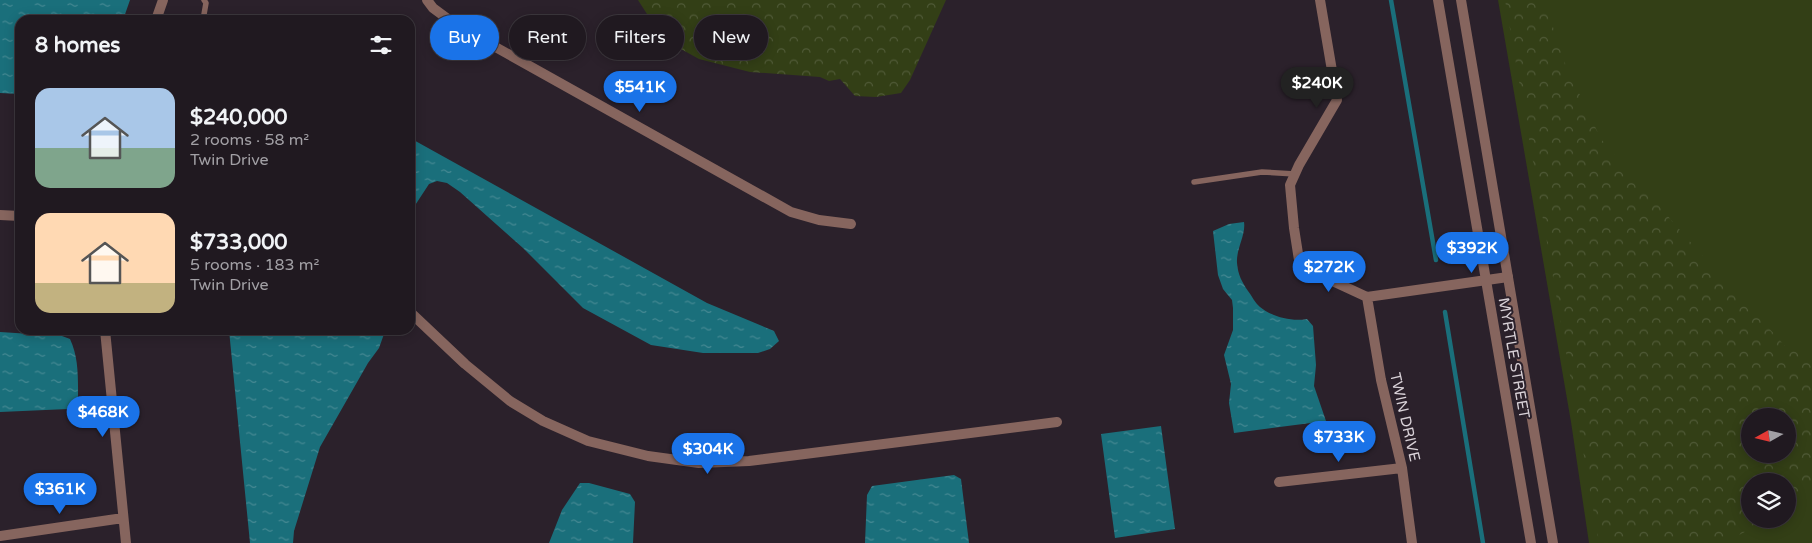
<!DOCTYPE html>
<html lang="en">
<head>
<meta charset="utf-8">
<style>
	body { margin:0; font-family:"Varela Round",sans-serif; background:#282229; color:#f1f3f6; height:100vh; display:flex; flex-direction:column; font-size:19px; white-space:nowrap }
	* { box-sizing:border-box; margin:0 }
	p { font-size:16px; color:#a2a0a5 }
	.icon { flex:none; width:28px; height:28px; fill:none; stroke:currentColor; stroke-width:2; stroke-linecap:round; stroke-linejoin:round }
	.map { position:relative; flex:1; overflow:hidden }
	.details { position:absolute; left:15px; top:15px; width:400px; height:320px; display:flex; flex-direction:column; background:#201920; border-radius:15px; box-shadow:0 2px 12px #0003,0 0 0 1px #3d383e }
	.details>* { flex:none }
	.hud { position:absolute; left:430px; top:15px; width:475px; height:45px; display:flex; gap:10px }
	.needle { width:32px; rotate:262deg }
	.controls { position:absolute; left:1741px; top:408px; display:grid; gap:10px }
	.controls a { display:grid; place-items:center; width:55px; height:55px; border-radius:50%; background:#201920; box-shadow:0 2px 12px #0003,0 0 0 1px #3d383e; font-size:25px }
	.price { position:absolute; translate:-50% -42px; padding:0 11px; border-radius:18px; background:#1a73e8; color:#fff; font-size:16px; line-height:32px; filter:drop-shadow(0 1px 2px #0008) }
	.price::after { content:''; position:absolute; left:50%; top:30px; width:15px; height:11px; margin-left:-8px; background:inherit; clip-path:polygon(0 0,100% 0,50% 100%) }
	.price.current { background:#222; color:#fff }
	ul { padding:0; list-style:none }
	li { display:flex; align-items:center; gap:15px; height:125px; padding:0 20px }
	li span { display:grid; place-items:center; flex:none; width:140px; height:100px; border-radius:15px; color:#555 }
	li>.icon { margin-inline-start:auto }
	span .icon { width:60px; height:60px; fill:#fffc; stroke-width:1 }
	li b { font-size:21px }
	h2 { display:flex; justify-content:space-between; align-items:center; height:60px; padding:0 20px; font-size:21px }
	.chip { padding:0 18px; border-radius:22px; background:#201920; box-shadow:0 2px 12px #0003,0 0 0 1px #3d383e; font-size:18px; line-height:45px }
	.chip.current { background:#1a73e8; color:#fff }
	.map>svg:first-child { display:block }
	.green { fill:#333f16; fill-rule:evenodd }
	.forest { fill:url(#forest-crowns); fill-rule:evenodd }
	.water { fill:url(#water-ripples) }
	.lines { fill:none; stroke-linecap:round; stroke-linejoin:round }
	.stream { stroke:#1a6f7b; stroke-width:4.5 }
	.service { stroke:#86655e; stroke-width:5.5 }
	.minor { stroke:#86655e; stroke-width:10 }
	.tertiary { stroke:#86655e; stroke-width:10 }
	.labels { text-anchor:middle; dominant-baseline:central; stroke-width:4; stroke-linejoin:round; paint-order:stroke }
	.street-label { font-size:15px; fill:#d9d2d8; stroke:#2b212b }
</style>
</head>
<body>
<div class="map">
<svg width="1812" height="543" viewBox="0 0 1812 543">
	<defs>
		<pattern id="forest-crowns" width="20" height="18" patternUnits="userSpaceOnUse" patternTransform="scale(1.25)"><rect width="20" height="18" fill="#333f16"/><path d="M2 6a3 3 0 1 1 6 0M12 15a3 3 0 1 1 6 0" fill="none" stroke="#505a37"/></pattern>
		<pattern id="water-ripples" width="26" height="14" patternUnits="userSpaceOnUse" patternTransform="scale(1.25)"><rect width="26" height="14" fill="#1a6f7b"/><path d="M2 4q2-2 4 0t4 0M15 11q2-2 4 0t4 0" fill="none" stroke="#468993"/></pattern>
	</defs>
	<rect width="100%" height="100%" fill="#2b212b"/>
	<path class="green" d="M1498,0H1812V543H1589L1571,422ZM1750,416H1788V454H1750ZM1750,481H1788V519H1750Z"/>
	<path class="forest" d="M638,0H946L910,80L901,93L876,97L855,96L840,79L829,81L820,77L750,72L699,59L670,43L647,14Z
		M1505,0H1544L1566,66L1601,139L1699,252L1787,348L1812,359V488L1788,509V481H1750V519H1769L1724,543H1599ZM1750,416H1788V454H1750Z"/>
	<path class="water" d="M0,0H130L123,20H20V94L0,93Z
		M410,138L707,303L774,331L779,341L770,349L758,353H703L651,345L583,308L523,248L460,192L447,183L437,181L429,184L410,213Z
		M1244,222C1246,235 1236,249 1237,263C1238,275 1242,282 1248,291C1252,296 1255,303 1260,307C1272,317 1292,322 1307,319L1313,326L1316,365L1314,386L1326,421L1234,433L1229,403L1231,384L1224,355L1233,330V308L1232,300L1223,289L1218,275L1213,231L1229,224Z
		M229,330H380L384,334L379,348L368,363L320,447L294,531L293,543H250Z
		M0,332L62,336L70,339C79,358 78,379 78,399L68,409L0,412Z
		M1161,426L1175,529L1115,538L1101,434Z
		M954,475L961,479L969,543H865L867,495L872,486Z
		M580,483H589L630,494L635,502L633,543H549L562,510Z"/>
	<g class="lines">
		<path class="stream" d="M1391,0L1436,260
			M1445,312L1483,543"/>
		<path class="service" d="M203,20L206,3L204,0
			M1194,182L1262,172L1295,174"/>
		<path class="minor" d="M427,0L433,8L456,25L791,212L819,220L851,224
			M1320,0L1337,100L1299,165L1290,185L1294,228L1299,260L1326,278L1367,297L1381,380L1402,468L1412,543
			M156,20L163,0
			M0,215L20,216
			M1367,297L1508,277
			M410,312L465,364L510,401L543,421L588,441L648,456L699,463L749,461L1057,422
			M105,330L126,543
			M1279,482L1402,468
			M0,536L123,518"/>
		<path class="tertiary" d="M1438,0L1531,543
			M1461,0L1553,543"/>
	</g>
	<g class="labels">
		<g class="street-label">
			<text transform="translate(1514 358) rotate(80)">MYRTLE STREET</text>
			<text transform="translate(1405 417) rotate(77)">TWIN DRIVE</text>
		</g>
	</g>
</svg>
<div class="controls">
<a><svg class="needle" viewBox="-14 -14 28 28"><path d="M0-13l5 13h-10z" fill="#e53935"/><path d="M0 13l5-13h-10z" fill="#a2a0a5"/></svg></a>
<a><svg class="icon" aria-label="layers" viewBox="0 0 24 24"><path d="M12 4l9 5-9 5-9-5zM3 14l9 5 9-5"/></svg></a>
</div>
<b class="price current" style="left:1317px;top:109px">$240K</b>
<b class="price" style="left:640px;top:113px">$541K</b>
<b class="price" style="left:1472px;top:274px">$392K</b>
<b class="price" style="left:1329px;top:293px">$272K</b>
<b class="price" style="left:103px;top:438px">$468K</b>
<b class="price" style="left:1339px;top:463px">$733K</b>
<b class="price" style="left:708px;top:475px">$304K</b>
<b class="price" style="left:60px;top:515px">$361K</b>
<div class="hud">
<a class="chip current">Buy</a>
<a class="chip">Rent</a>
<a class="chip">Filters</a>
<a class="chip">New</a>
</div>
<section class="details">
<h2>8 homes<svg class="icon" aria-label="filters" viewBox="0 0 24 24"><path d="M4 7h16M4 17h16"/><circle cx="9" cy="7" r="2"/><circle cx="15" cy="17" r="2"/></svg></h2>
<ul>
<li><span style="background:linear-gradient(#a9c7e8 60%,#7fa58c 0)"><svg class="icon" aria-label="home" viewBox="0 0 24 24"><path d="M3 11l9-7 9 7M6 9v11h12V9"/></svg></span><div><b>$240,000</b><p>2 rooms · 58 m²</p><p>Twin Drive</p></div></li>
<li><span style="background:linear-gradient(#ffd9b3 70%,#c2b280 0)"><svg class="icon" aria-label="home" viewBox="0 0 24 24"><path d="M3 11l9-7 9 7M6 9v11h12V9"/></svg></span><div><b>$733,000</b><p>5 rooms · 183 m²</p><p>Twin Drive</p></div></li>
</ul>
</section>
</div>
</body>
</html>
